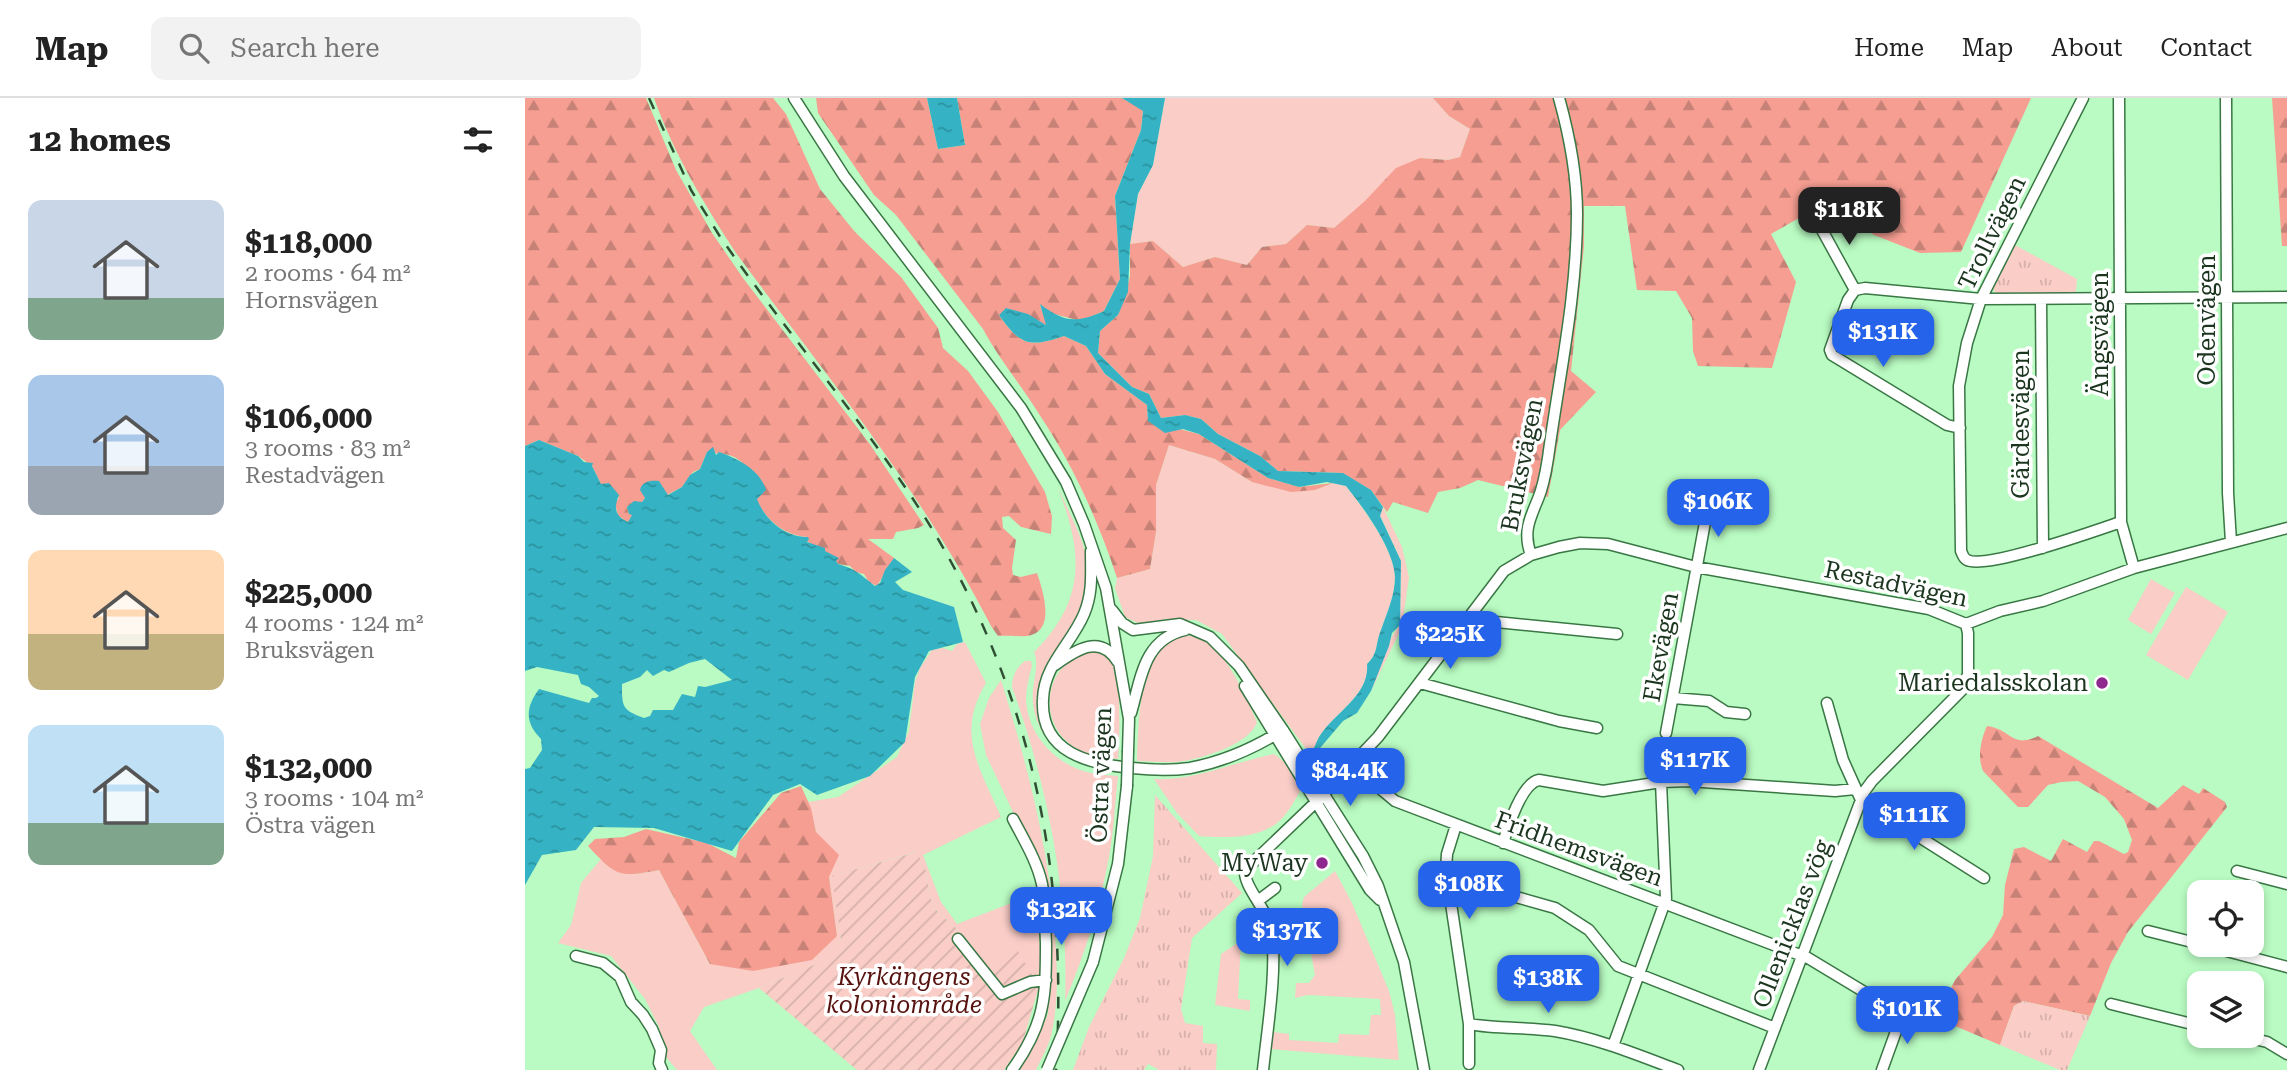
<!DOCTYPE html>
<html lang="en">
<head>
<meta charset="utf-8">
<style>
	body { margin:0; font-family:"Roboto Serif",serif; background:#f2f2f2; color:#222; height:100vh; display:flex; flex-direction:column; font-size:26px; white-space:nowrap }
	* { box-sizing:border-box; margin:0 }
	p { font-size:23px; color:#767676 }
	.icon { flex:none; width:38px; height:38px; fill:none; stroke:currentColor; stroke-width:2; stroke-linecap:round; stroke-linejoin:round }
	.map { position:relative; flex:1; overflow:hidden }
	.drawer { display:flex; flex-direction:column; background:#fff; width:525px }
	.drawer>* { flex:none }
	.buttons { position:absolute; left:1662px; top:782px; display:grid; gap:14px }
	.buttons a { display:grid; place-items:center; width:77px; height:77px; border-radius:14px; background:#fff; box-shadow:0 4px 10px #0003; font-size:35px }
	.price { position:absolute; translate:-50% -60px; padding:0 16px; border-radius:14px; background:#2563eb; color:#fff; font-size:23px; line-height:46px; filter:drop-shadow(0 2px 4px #0008) }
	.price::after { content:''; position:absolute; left:50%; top:42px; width:21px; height:16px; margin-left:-10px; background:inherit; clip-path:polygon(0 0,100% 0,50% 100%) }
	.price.on { background:#222; color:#fff }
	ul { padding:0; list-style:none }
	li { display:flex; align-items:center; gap:21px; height:175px; padding:0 28px }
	li span { display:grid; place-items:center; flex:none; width:196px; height:140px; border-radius:14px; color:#555 }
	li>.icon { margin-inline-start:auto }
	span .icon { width:84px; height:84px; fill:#fffc; stroke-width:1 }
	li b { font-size:30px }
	h2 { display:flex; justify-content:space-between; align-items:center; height:84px; padding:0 28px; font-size:30px }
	header { display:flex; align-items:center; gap:42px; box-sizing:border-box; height:98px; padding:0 35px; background:#fff; border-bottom:2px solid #e0e0e0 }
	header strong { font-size:33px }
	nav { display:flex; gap:38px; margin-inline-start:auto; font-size:24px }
	.search { width:490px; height:63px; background:#f2f2f2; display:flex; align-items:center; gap:18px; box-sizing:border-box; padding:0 24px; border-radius:14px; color:#767676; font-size:26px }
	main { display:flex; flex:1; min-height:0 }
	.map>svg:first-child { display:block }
	.grass { fill:#facdc7 }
	.forest { fill:url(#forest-firs) }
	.park { fill:url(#park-tufts) }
	.garden { fill:url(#garden-furrows) }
	.water { fill:url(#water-ripples); fill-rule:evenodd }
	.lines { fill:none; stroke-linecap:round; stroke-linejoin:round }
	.minor-casing { stroke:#397744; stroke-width:13 }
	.minor { stroke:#fff; stroke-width:10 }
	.rail { stroke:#304f34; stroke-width:2.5; stroke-dasharray:12 12; stroke-linecap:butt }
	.minor-bridge-casing { stroke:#397744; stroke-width:13; stroke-linecap:butt }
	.minor-bridge { stroke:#fff; stroke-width:10 }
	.poi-dot { fill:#8e288e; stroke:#fff; stroke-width:2.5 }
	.labels { text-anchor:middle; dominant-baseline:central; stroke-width:7; stroke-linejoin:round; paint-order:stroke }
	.street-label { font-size:24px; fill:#1b351f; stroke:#fff }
	.poi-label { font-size:24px; fill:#1b351f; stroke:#fff; text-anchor:end }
	.park-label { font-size:24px; font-style:italic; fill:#57130f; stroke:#fff }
</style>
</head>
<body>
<header>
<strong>Map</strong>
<div class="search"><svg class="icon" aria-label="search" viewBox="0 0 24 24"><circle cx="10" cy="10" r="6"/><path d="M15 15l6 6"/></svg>Search here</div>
<nav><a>Home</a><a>Map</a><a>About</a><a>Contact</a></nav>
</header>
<main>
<section class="drawer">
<h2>12 homes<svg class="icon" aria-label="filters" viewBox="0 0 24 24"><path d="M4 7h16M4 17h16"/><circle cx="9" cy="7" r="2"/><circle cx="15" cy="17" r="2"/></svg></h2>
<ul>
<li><span style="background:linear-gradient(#c9d6e8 70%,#7fa58c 0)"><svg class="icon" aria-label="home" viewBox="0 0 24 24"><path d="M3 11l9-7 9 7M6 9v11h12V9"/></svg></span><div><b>$118,000</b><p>2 rooms · 64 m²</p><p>Hornsvägen</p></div></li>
<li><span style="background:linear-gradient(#a9c7e8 65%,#9aa5b1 0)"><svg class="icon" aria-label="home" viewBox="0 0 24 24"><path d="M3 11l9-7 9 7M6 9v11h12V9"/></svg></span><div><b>$106,000</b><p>3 rooms · 83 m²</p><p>Restadvägen</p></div></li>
<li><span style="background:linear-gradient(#ffd9b3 60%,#c2b280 0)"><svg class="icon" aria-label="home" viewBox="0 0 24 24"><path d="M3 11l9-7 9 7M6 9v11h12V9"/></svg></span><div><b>$225,000</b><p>4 rooms · 124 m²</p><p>Bruksvägen</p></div></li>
<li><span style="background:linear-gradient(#bfe0f5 70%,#7fa58c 0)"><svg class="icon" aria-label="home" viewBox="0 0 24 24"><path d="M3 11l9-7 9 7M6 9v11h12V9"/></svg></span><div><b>$132,000</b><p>3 rooms · 104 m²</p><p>Östra vägen</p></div></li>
</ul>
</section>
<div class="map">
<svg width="1762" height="972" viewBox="0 0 1762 972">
	<defs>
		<pattern id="forest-firs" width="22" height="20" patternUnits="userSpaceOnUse" patternTransform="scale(1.75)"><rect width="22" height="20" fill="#f79e92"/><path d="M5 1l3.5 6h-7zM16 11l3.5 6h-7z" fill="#c78277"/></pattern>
		<pattern id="park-tufts" width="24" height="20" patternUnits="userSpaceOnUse" patternTransform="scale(1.75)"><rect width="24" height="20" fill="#facdc7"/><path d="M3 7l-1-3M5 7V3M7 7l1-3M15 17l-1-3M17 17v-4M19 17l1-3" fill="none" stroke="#d6b1aa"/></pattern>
		<pattern id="garden-furrows" width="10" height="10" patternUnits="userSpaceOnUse" patternTransform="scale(1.75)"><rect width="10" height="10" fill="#facdc7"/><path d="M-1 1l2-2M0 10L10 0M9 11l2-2" fill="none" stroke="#d6b1aa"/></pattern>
		<pattern id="water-ripples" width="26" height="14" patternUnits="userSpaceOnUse" patternTransform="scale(1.75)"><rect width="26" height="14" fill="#35b3c4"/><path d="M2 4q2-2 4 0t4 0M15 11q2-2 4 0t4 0" fill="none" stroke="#2c929f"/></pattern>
	</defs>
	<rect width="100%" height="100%" fill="#b9fbc2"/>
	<path class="grass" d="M640,0H908L924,18L945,31L935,59L923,62L895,60L809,130L782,127L761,146L737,149L722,167L690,159L658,169L628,143L605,146L613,96L628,67Z
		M644,347L690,361L727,384L790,392L808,385L821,388C838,410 869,451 870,479C870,497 862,515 856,532C850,546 854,555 842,566C845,596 811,614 796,636C791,643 791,650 784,655L697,536L671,522L641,521L615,526L600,519L590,490L592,480L625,471L631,434V387Z
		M532,388C547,421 570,458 562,496C560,504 554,513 550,520C533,554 501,582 515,624C518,633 526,643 532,651C515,638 506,614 508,592C509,579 514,566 509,554C562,502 558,452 532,388Z
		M858,409L877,449L884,479L877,529L846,593C852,576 864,538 875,527L876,463L855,417Z
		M1626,481L1650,495L1626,536L1603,522Z
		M1661,489L1703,514L1663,582L1621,557Z
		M652,537C661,537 670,538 679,542C702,554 722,601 732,624C725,647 673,662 651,664C638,665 625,663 612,663C613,633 614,567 637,546C641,542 647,540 652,537Z
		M440,544L461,585C430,636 455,670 476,719L398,757L416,804L432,826L507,797L511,798L517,878L509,881L461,870L432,831L411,812L404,797L402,775L391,754L308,778L316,842L302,862L234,890L179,909L165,933L192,972H152L140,958L134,929L120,901L86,858L33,845L46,827L56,785L76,761C94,781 109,777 134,772L185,866L312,838L304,779L283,704L313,699L372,659L384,633L390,584L395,570L407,552L418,550L427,553L432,546Z
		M571,552C579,554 586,557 589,565C596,582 595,641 593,661C577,659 560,658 546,647C518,627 517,582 546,562C553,556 563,554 571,552Z
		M500,563H506L507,568C504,579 501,590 501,601C502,637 532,668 566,675C574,677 584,677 593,678C590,705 589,732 584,759C575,808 560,856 540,903C544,796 523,688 487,589C488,576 491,570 500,563Z
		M476,582C502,666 524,749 530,837C532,869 534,901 527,933C525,946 517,959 511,972H491L511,944L523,916L524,860L515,771L461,657L455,626L464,600Z
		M749,656C763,665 769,677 775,693C769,704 762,717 752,725C732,741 698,740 674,738L652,715L629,681C671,683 708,664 749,656Z
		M810,773L827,805L864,893L870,917L874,962L745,951L748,934L764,936V942L813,945L814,936L844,937L846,917H856L855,901L783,897L770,900L771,885H784L790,877L777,807L779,799Z
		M716,843L713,901L725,902V913L690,907L696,856Z"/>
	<path class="forest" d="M0,0H121L151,72L187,135L218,180L344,345L399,427L393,430L371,434L368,441H343L369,460L352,488L344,484L339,476L331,474L325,468L313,466L300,453L281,443L283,439C259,438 241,422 231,401L236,397C227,379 221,359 199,356C192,355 189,356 182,354L175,371L168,374L157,389L142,397L139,394L118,395L120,400L117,404L102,409L104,416H108L103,424L93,418L90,405L94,400L76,386L67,368L53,358L14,342L0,348Z
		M129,0H248L261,16L295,91L330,134L376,179L413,230L418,250L443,273L473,314L520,394L527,418L526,436L496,429L484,418L477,419L478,430L491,442L487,470L488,477L496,479L512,475C518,493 532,535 501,538C495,539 483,537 473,538L466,528C397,393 301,277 211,155C179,106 149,56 129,0Z
		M291,0H402L413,51L440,47L432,0H597L618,12L616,32L590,98L595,181L579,213L556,223L529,216L515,207L522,227L474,217C495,247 505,250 539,238L561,248L580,276L622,307L623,323L674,336L743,380L774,389L808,385L790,392L766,394L727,384L690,361L644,347L631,387V434L625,471L592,480C573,422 548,367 514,316C496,287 474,261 458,231L371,117L349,97L293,15Z
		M908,0H1506L1436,154L1395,155L1349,137L1332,123L1301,129L1288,112L1246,136L1271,184L1247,270L1173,268L1168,253L1167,220L1151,193L1112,192L1100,108H1059V148L1046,273L1071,294L1035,332L1023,399L953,382L935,390L913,394L903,415L868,404L862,414L846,392L817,375L753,373L735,358L693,336L676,321L660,317L636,320L624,296L607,289L573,255L575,233L593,217L605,179V146L628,143L658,169L690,159L722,167L737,149L761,146L782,127L809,130L840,103L871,70L895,60L923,62L935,59L945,31L924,18Z
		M1747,0H1762V148H1757Z
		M1462,628C1486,631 1487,651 1513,638L1633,710L1658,687L1674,696L1678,690L1700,704L1702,709L1603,834L1586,865L1565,918L1498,903L1489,908L1475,947L1411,920L1430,882L1467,839L1478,817L1480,787L1489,751L1499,749L1526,763L1538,741L1562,754L1569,743H1574L1599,756L1603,754L1607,742L1599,721L1580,699L1553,683L1536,684L1523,687L1503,709H1493L1458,673C1452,659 1456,641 1462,628Z
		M276,688L286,710L291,734L314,757L304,779L312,838L287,862L228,873L185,866L134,772C93,780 91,778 63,748L70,741L99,739L121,731L182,745L211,760L214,744L256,695Z"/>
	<path class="park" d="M1490,147L1552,181L1551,193L1548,196H1471L1468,190Z
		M630,697L717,795L667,840L656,911L660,925L678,928V945L692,946L691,972H634L623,966L619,972H548L564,929L599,860L615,820L628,758Z
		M1498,903L1565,918L1542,972H1535L1475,947L1489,908Z"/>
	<path class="garden" d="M392,754L402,775L404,797L411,812L432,831L461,870L491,850L514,888L498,944L479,972H332L234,890L301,862L316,842L307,778Z"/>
	<path class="water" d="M402,0H432L440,47L413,51Z
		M597,0H640L628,67L613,96L605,146L603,194L593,217L575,233L573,255L607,289L624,296L636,320L660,317L676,321L693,336L735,358L753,373L818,375L846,392L858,409L855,418L876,463L875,527L867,535L864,548L846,593L832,615L818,623L790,656L788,652C791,647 792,641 796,636C811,614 845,596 842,566C854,555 850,546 856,532C862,515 870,497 870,479C869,451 838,409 821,388L802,384L774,389L743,380L674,336L658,331L640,335L623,323L622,307L580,276L561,248L539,238C505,250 495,247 474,217L481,210L503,216L521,227L515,206C540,225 552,225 579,213L595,181L590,98L616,32L618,13Z
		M14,342L53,358L59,364L68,365L67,368L76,386L84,385L94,397C89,409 89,418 103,424L107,417L104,416L102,409L109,403L117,404L120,400L115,392C117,383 126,382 134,383L143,397L157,389L165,377L175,371L182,354L188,349L191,357L194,354C211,360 235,371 241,392L232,401C240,422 260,439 283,439L284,441L282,444L300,450V453L314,460L311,463L313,466C331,471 336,477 350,488L355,485L360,472L369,460L387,474L370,484L378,492L429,509L438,544L404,553L390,579L380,644L345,678L292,697L275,686L248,697L207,753L129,730L69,729L51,752L17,757L0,787V671L5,670L17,652L16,641C0,625 0,610 14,591L64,605L67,600H71L74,598L64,589L56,586L53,577L12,569L0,573V348ZM180,561L207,582L180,589L173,588L170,599L157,596L148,612H128L125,618L119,620C97,612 97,609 97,586L115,579L122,572L128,578L139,572L144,574L164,565Z"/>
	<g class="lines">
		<g class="minor-casing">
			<path id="minor" d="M269,0L319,78L496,310L541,384L559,426L581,490L604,621L603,653
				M1558,0L1456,201L1442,245L1434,288L1436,453C1438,457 1438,460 1442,462C1461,472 1572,432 1596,424
				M1594,0L1596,424L1609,470
				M1701,0L1703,395L1706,444
				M1291,121L1330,192
				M1330,192L1340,190L1456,201L1762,199
				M1330,192L1323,202L1305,252L1307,257L1422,327L1435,330
				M1516,201L1518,450
				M566,453C566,475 568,495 559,516C547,545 519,567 518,601C515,655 564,666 607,670C626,672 645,673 665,670C697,664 731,649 758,632
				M1006,457C998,435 1004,422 1013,401C1018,389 1021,373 1023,360C1034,279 1052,198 1052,116C1052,78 1044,36 1034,0
				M587,512L597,525L608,532L655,526L685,539L714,568L758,632L838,758L853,788L879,864L899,972
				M945,519L951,522L1092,536
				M530,567C551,552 575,535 593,564
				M895,585L1034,623L1072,630
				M720,588L845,792L855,802
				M1148,600L1184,603L1201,614L1220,616
				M1302,605L1318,662L1336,702L1459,780
				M606,615C616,580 619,541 660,532
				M1141,635L1183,408
				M827,667L870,703L1283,860L1351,901
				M931,727L922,756L921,772L944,926C972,931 1001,929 1030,933C1072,940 1113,957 1153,972
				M978,745C983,729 997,685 1014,682L1078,693L1136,684L1163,683L1310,693L1330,691
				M1712,773L1762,786
				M925,801L962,797H984L1030,810L1064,832L1093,868L1250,930
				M734,802L750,790
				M1623,833L1675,846
				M433,841L477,896L505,884L521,882
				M1679,847L1762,869
				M51,858L78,865L95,879L106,904L118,917L127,931L136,952L134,965L137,972
				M568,864L593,766L602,688
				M1586,906L1675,928
				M944,926V966
				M1717,938L1742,944L1762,956
				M1088,948L1141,801L1136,684
				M487,972C520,926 521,899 521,845C520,826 520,804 517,786C512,763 499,742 488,721
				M738,972C742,934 753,867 746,831C742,811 718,788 720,772L791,704L853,639L979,473L1006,457L1034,449L1055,445L1083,446L1171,469L1404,511L1441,526L1475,513L1518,503L1609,470L1762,430
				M1234,972L1339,694L1347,683L1437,592L1443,576V535L1441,526
				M1357,972L1378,914"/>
		</g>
		<use href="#minor" class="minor"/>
		<path class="rail" d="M124,0L166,92L194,137C255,226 326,308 386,398C503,573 544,764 531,972"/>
		<g class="minor-bridge-casing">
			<path id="minor-bridge" d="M602,688L603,653
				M522,972L568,864"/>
		</g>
		<use href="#minor-bridge" class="minor-bridge"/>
	</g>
	<g class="poi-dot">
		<circle cx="1577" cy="585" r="7"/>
		<circle cx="797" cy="765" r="7"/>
	</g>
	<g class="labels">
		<g class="street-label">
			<text transform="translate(1467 135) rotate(-64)">Trollvägen</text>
			<text transform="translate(1682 222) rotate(-90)">Odenvägen</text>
			<text transform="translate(1575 236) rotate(-90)">Ängsvägen</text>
			<text transform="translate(1496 326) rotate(-90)">Gärdesvägen</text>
			<text transform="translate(997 367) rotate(-79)">Bruksvägen</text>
			<text transform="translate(1371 486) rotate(12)">Restadvägen</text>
			<text transform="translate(1136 549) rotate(-80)">Ekevägen</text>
			<text transform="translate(576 677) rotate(-88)">Östra vägen</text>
			<text transform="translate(1054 751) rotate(20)">Fridhemsvägen</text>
			<text transform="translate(1267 826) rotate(-69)">Ollenicklas vög</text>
		</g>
		<g class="poi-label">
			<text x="1563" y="585">Mariedalsskolan</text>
			<text x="783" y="765">MyWay</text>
		</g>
		<g class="park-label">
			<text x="379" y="879">Kyrkängens<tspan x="379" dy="28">koloniområde</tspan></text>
		</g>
	</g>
</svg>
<div class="buttons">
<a><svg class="icon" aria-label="locate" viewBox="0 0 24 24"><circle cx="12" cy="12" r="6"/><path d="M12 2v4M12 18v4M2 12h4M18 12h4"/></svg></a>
<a><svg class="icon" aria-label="layers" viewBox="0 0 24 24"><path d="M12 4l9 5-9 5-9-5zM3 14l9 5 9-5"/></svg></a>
</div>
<b class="price on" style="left:1324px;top:149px">$118K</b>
<b class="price" style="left:1358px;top:271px">$131K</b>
<b class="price" style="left:1193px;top:441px">$106K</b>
<b class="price" style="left:925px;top:573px">$225K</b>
<b class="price" style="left:1170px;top:699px">$117K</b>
<b class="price" style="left:825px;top:710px">$84.4K</b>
<b class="price" style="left:1389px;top:754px">$111K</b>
<b class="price" style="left:944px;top:823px">$108K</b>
<b class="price" style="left:536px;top:849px">$132K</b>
<b class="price" style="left:762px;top:870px">$137K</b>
<b class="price" style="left:1023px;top:917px">$138K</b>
<b class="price" style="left:1382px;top:948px">$101K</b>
</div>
</main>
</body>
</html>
